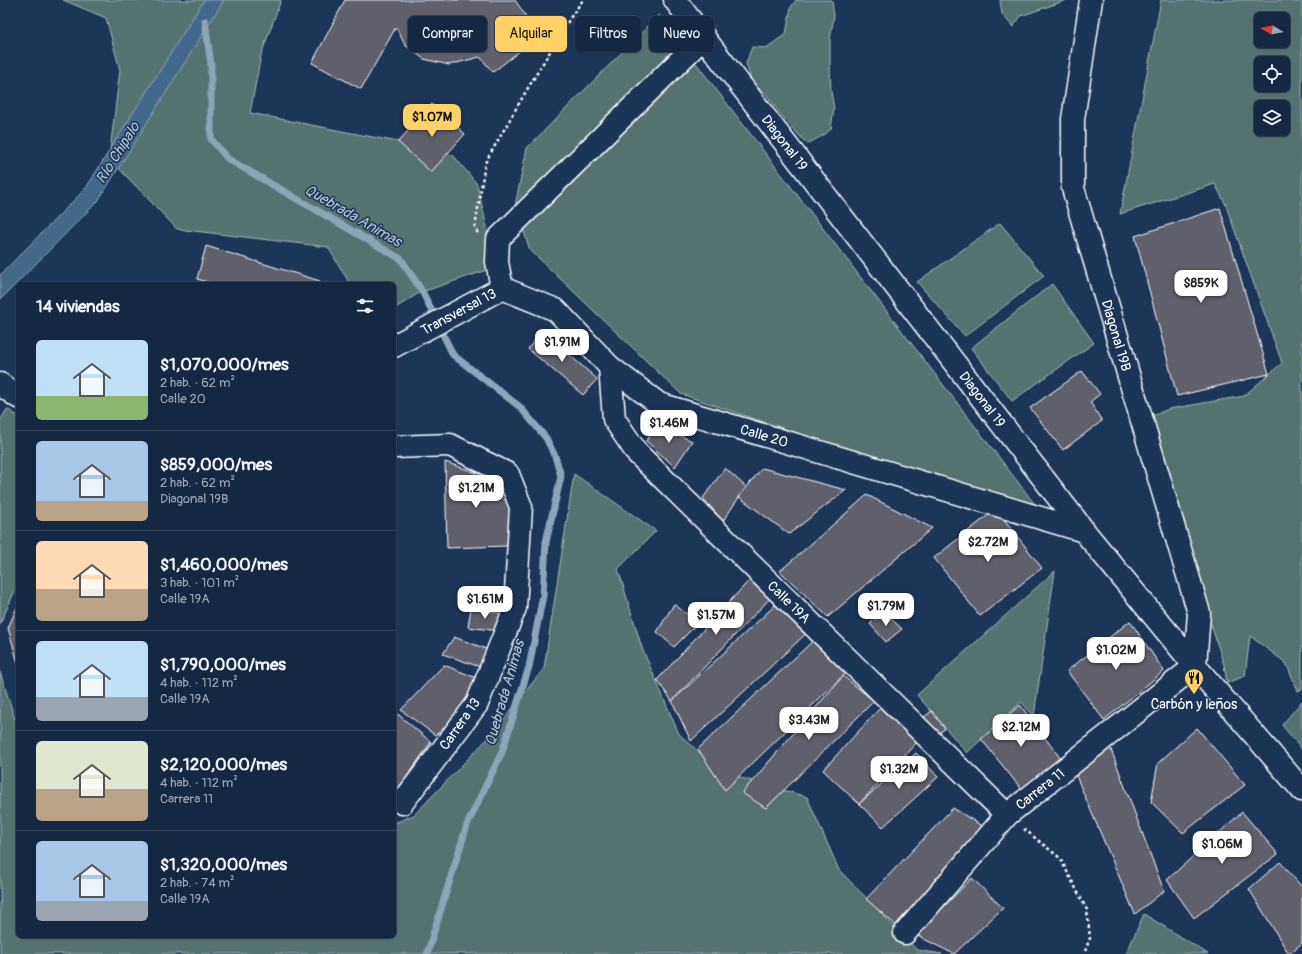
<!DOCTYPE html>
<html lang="es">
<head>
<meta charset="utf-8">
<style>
	body { margin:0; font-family:Pangolin,sans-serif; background:#23344c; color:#f1f3f6; height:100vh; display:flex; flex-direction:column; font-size:15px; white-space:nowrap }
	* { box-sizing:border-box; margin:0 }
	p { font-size:13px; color:#9ea6b1 }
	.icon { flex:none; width:22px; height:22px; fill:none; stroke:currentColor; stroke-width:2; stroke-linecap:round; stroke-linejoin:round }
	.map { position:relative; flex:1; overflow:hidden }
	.side { position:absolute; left:16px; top:282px; width:380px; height:656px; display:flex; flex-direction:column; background:#162841; border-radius:6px; box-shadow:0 1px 3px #0004,0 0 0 1px #35445a }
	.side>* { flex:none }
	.banner { position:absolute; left:408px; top:16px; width:380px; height:36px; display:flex; gap:8px }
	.needle { width:26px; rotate:279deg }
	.tools { position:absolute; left:1254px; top:12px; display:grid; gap:8px }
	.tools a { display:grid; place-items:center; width:36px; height:36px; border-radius:6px; background:#162841; box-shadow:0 1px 3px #0004,0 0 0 1px #35445a; font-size:20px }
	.price { position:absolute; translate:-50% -34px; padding:0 9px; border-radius:8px; background:#fff; color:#222; font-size:13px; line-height:26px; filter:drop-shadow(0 1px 2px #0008) }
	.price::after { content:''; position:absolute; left:50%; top:24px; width:12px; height:9px; margin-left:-6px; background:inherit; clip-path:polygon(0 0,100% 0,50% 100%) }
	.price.active { background:#ffd166; color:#111 }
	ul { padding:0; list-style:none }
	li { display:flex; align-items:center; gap:12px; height:100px; padding:0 20px }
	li+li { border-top:1px solid #35445a }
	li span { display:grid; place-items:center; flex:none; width:112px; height:80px; border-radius:6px; color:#555 }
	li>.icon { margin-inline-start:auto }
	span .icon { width:48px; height:48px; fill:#fffc; stroke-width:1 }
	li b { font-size:17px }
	h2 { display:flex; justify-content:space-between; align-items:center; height:48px; padding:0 20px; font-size:17px }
	.pill { padding:0 14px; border-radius:6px; background:#162841; box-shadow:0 1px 3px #0004,0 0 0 1px #35445a; font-size:14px; line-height:36px }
	.pill.active { background:#ffd166; color:#111 }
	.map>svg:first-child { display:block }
	.green { fill:#547271; stroke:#aab8b8; fill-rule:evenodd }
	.water { fill:#43688a; stroke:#8ea4b9 }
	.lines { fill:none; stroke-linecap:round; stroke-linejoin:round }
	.stream { stroke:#8ea4b9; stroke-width:7 }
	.building { fill:#615e6c; stroke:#fff }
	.minor-casing { stroke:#fff; stroke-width:25 }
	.path { stroke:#fff; stroke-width:2.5; stroke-dasharray:3 3; stroke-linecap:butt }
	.minor { stroke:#1d3557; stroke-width:22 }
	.labels { text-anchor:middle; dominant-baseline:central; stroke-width:3; stroke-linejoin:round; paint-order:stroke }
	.street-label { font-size:14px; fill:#fff; stroke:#1d3557 }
	.poi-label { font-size:14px; fill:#fff; stroke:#1d3557 }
	.water-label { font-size:15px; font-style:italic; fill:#b4c3d0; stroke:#1d3557 }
</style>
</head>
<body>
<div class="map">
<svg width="1302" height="954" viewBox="0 0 1302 954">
	<rect width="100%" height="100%" fill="#1d3557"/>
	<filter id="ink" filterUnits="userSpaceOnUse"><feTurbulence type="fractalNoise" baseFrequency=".025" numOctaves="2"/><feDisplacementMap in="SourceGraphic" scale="8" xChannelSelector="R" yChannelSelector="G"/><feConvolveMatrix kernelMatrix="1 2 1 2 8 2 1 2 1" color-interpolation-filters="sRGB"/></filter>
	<g filter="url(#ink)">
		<path class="green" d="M63,0H281L261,55L250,113L398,142L453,155L477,184L496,267L419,293L394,309V284H350L328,247L177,229L109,158L120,70L106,18Z
			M796,0H832L834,16L830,39V66L831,92L834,108L831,129L824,135L807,144L785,120L764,92L753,85L746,63L752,47L766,48L786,34L791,7Z
			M1000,0H1067L1021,16L1013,27L1002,14Z
			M1161,0H1285L1302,3V689L1298,691L1286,663L1250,636L1245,676L1227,683L1224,665L1190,559L1157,429L1138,434L1132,424L1169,409L1244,396L1282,363L1225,203L1215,184L1120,214ZM1261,19H1283V41H1261ZM1261,63H1283V85H1261ZM1261,107H1283V129H1261Z
			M659,15L1044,516L681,394L530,250L515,206L527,148Z
			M1000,223L1044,276L965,336L917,282Z
			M1052,284L1094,343L1012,401L971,348Z
			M7,409L18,416V584L0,624V421Z
			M574,474L656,531L618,569L642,648L679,734L721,772L807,797L839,870L917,950L942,954H0V672L15,719H18V936H394V823L414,815L494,732L544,668Z
			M1055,571L1034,716L1021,702L967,753L917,695Z
			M1302,701V750L1282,725Z
			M1144,914L1208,954H1126Z"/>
		<path class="water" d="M204,0H224L98,201L0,300V275L86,188Z"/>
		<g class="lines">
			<path class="stream" d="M205,21L211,65V139L228,159L401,259L423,293L453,355L520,407L546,438L555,456L561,476L546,542L543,595L529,667L502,752L467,825L427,954"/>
		</g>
		<path class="building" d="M345,0H515L539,36L493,72L480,57L449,65L424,59L405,45L396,27L361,89L312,63Z
			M432,104L465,134L431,172L398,142Z
			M1220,208L1269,374L1177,396L1135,236Z
			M206,246L320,281L319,284H214L197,279Z
			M542,331L597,379L583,395L528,349Z
			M1082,371L1100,394L1090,402L1102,421L1063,450L1030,408Z
			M658,425L692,441L675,467L646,441Z
			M445,462L512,485L507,546L447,548Z
			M725,468L746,487L723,521L703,498Z
			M762,468L846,490L789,534L739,497Z
			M867,495L932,528L828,617L780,571Z
			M996,509L1042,568L980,616L934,558Z
			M756,573L776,592L672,701L657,680Z
			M784,597L811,629L691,741L672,701Z
			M674,604L698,623L674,647L657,632Z
			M18,605V663L8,628Z
			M471,608L503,614L499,631L468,627Z
			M883,611L902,629L886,642L870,624Z
			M1130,621L1164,671L1104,720L1067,671Z
			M454,637L489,650L483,668L443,654Z
			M817,637L850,669L725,790L698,749Z
			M444,665L479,679L448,727L435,735L401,710Z
			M843,676L874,701L766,808L742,793Z
			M1020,705L1061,759L1023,791L981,739Z
			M880,708L917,742L859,804L823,770Z
			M394,711L431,742L394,795Z
			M932,711L945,729L937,734L924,717Z
			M1197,728L1245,785L1183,833L1151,802L1158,763Z
			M1110,747L1164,891L1135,914L1074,771Z
			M916,753L938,777L883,827L859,804Z
			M953,808L990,831L899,928L866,899Z
			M1242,812L1278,854L1194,918L1167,880Z
			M1280,862L1302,887V943L1289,954L1249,889Z
			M972,878L1003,908L954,954L916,935Z"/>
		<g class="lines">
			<g class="minor-casing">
				<g id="minor">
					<path id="s1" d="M675,0L1084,531L1195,666L1302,790"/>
					<path id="s2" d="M1091,0L1073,119V188L1199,613L1195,666"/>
					<path id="s3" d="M704,37L498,239L497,262L502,288L556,310L610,367L659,404L1084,531"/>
					<path id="s4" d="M394,346L502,288"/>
					<path id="s5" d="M610,367L614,419L637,453L1007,815"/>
					<path d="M0,384L18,397"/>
					<path d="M394,447L450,445L508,474L521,507L515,608L477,704L402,803"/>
					<path id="s6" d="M905,933L1007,815L1195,666"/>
				</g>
			</g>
			<path class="path" d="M478,233L475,228L485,163L525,93L572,15L583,0
				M1024,829L1060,858L1087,910L1090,938L1084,954"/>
			<use href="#minor" class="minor"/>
		</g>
	</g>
	<defs>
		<g id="restaurant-pin" transform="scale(1)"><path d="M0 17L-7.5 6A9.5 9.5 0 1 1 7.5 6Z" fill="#ffd166" stroke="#1d3557"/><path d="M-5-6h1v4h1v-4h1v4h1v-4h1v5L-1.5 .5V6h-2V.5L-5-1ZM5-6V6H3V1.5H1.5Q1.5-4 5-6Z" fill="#111"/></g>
	</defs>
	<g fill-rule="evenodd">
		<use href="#restaurant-pin" x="1194" y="678"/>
	</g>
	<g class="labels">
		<g class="street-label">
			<text stroke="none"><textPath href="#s1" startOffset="180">Diagonal 19</textPath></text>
			<text stroke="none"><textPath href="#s4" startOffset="73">Transversal 13</textPath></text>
			<text stroke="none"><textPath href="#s2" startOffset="343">Diagonal 19B</textPath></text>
			<text stroke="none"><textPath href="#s1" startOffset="504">Diagonal 19</textPath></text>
			<text stroke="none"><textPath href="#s3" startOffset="646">Calle 20</textPath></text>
			<text stroke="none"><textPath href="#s5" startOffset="306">Calle 19A</textPath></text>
			<text transform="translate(460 724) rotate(-55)">Carrera 13</text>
			<text stroke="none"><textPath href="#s6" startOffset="198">Carrera 11</textPath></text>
		</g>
		<g class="poi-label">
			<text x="1194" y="704">Carbón y leños</text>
		</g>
		<g class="water-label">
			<text transform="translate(118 153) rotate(-58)">Río Chipalo</text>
			<text transform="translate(353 216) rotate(30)">Quebrada Animas</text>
			<text transform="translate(505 693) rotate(-74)">Quebrada Animas</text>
		</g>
	</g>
</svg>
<div class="tools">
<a><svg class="needle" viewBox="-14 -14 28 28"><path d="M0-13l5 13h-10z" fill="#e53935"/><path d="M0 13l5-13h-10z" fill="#9ea6b1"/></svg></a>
<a><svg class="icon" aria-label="locate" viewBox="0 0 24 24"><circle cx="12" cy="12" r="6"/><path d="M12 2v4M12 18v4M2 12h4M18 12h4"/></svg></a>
<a><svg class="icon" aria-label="layers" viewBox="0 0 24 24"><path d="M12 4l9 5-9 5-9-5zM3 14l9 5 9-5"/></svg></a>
</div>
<b class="price active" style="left:432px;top:138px">$1.07M</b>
<b class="price" style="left:1201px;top:304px">$859K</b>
<b class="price" style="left:562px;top:363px">$1.91M</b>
<b class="price" style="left:669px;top:444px">$1.46M</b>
<b class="price" style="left:476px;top:509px">$1.21M</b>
<b class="price" style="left:988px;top:563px">$2.72M</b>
<b class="price" style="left:485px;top:620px">$1.61M</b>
<b class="price" style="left:886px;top:627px">$1.79M</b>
<b class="price" style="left:716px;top:636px">$1.57M</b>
<b class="price" style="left:1116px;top:671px">$1.02M</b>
<b class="price" style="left:809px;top:741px">$3.43M</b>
<b class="price" style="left:1021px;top:748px">$2.12M</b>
<b class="price" style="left:899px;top:790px">$1.32M</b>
<b class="price" style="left:1222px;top:865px">$1.06M</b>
<div class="banner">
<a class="pill">Comprar</a>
<a class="pill active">Alquilar</a>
<a class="pill">Filtros</a>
<a class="pill">Nuevo</a>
</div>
<section class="side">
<h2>14 viviendas<svg class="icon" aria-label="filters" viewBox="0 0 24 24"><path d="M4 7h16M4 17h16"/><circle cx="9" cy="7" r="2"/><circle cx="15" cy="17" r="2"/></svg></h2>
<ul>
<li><span style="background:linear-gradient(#bfe0f5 70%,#8fb573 0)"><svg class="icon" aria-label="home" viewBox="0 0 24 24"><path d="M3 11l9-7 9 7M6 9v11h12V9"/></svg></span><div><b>$1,070,000/mes</b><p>2 hab. · 62 m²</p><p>Calle 20</p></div></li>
<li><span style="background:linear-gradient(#a9c7e8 75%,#b9a48a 0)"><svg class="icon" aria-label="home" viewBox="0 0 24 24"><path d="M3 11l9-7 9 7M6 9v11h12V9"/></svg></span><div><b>$859,000/mes</b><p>2 hab. · 62 m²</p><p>Diagonal 19B</p></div></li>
<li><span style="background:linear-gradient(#ffd9b3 60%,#b9a48a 0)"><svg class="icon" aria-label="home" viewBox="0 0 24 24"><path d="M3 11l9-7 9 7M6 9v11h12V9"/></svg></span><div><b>$1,460,000/mes</b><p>3 hab. · 101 m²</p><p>Calle 19A</p></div></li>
<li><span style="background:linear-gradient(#bfe0f5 70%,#9aa5b1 0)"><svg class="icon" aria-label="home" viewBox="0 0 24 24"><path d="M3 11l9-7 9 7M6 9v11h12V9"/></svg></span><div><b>$1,790,000/mes</b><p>4 hab. · 112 m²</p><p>Calle 19A</p></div></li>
<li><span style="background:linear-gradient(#dfe7d0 60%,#b9a48a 0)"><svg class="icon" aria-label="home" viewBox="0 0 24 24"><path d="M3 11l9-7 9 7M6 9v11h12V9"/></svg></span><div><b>$2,120,000/mes</b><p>4 hab. · 112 m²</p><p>Carrera 11</p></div></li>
<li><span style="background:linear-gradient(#a9c7e8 75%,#9aa5b1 0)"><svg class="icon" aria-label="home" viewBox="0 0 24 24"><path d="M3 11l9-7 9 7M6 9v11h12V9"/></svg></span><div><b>$1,320,000/mes</b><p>2 hab. · 74 m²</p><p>Calle 19A</p></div></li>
</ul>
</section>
</div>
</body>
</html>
